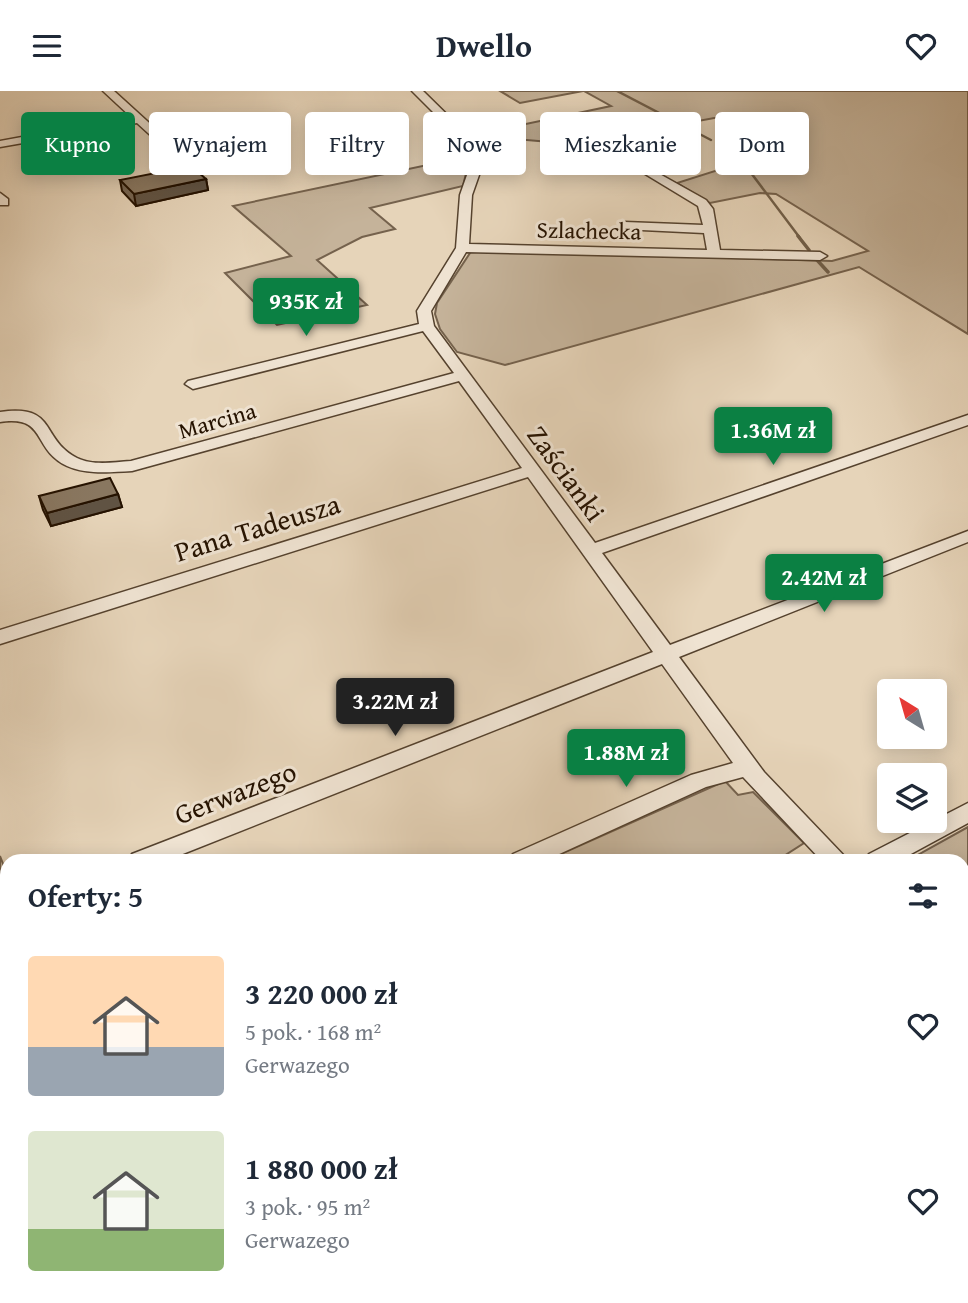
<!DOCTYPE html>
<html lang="pl">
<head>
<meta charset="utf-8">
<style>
	body { margin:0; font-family:"Gentium Book Plus",serif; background:#f6f6f7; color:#1f2937; height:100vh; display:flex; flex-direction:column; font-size:26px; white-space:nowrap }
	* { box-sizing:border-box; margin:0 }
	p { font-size:23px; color:#747a83 }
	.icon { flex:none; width:38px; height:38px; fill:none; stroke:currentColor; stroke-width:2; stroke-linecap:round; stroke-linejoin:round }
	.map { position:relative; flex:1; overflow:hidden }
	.details { position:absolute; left:0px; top:763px; width:970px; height:450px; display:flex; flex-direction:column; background:#fff; border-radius:21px 21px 0 0; box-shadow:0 4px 18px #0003 }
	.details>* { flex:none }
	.hud { position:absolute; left:21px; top:21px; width:928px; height:63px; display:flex; gap:14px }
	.needle { width:46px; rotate:323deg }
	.tools { position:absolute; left:877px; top:588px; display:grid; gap:14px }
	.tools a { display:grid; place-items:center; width:70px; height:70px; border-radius:7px; background:#fff; box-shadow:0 4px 18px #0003; font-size:35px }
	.price { position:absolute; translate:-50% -60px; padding:0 16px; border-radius:7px; background:#0b8043; color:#fff; font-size:23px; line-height:46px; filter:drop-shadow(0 2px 4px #0008) }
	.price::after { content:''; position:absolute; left:50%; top:42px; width:21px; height:16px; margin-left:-10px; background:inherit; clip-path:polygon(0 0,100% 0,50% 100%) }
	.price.current { background:#222; color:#fff }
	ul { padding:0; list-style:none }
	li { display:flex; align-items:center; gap:21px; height:175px; padding:0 28px }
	li span { display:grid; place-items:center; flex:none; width:196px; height:140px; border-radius:7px; color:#555 }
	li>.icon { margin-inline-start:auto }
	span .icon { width:84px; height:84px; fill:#fffc; stroke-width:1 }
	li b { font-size:30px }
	h2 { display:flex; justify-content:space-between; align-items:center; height:84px; padding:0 28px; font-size:30px }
	.pill { padding:0 24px; border-radius:7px; background:#fff; box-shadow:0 4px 18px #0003; font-size:24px; line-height:63px }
	.pill.current { background:#0b8043; color:#fff }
	header { display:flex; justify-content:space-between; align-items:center; height:91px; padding:0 28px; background:#fff; font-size:32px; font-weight:800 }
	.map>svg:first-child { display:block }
	.green { fill:#c5b39a; stroke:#75624d; stroke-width:2 }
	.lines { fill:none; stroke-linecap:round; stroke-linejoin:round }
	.stream-far2 { stroke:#715f49; stroke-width:2.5 }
	.stream-far1 { stroke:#715f49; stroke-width:3.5 }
	.stream { stroke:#715f49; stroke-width:7 }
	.minor-casing { stroke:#55422e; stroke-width:3 }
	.minor { fill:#efe3d2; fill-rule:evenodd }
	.wall { fill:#766653; stroke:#251200; stroke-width:2 }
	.shaded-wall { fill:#605343; stroke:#251200; stroke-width:2 }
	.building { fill:#897760; stroke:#251200; stroke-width:2 }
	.labels { text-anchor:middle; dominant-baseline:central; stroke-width:6; stroke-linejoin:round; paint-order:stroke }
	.far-street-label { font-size:23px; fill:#251200; stroke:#efe3d2 }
	.street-label { font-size:28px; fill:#251200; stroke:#efe3d2 }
</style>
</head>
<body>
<header><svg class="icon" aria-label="menu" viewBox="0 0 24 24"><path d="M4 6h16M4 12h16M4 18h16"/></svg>Dwello<svg class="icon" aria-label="heart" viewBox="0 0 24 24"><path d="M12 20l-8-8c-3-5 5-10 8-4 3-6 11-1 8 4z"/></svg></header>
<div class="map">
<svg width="968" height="1212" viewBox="0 0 968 1212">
	<rect width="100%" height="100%" fill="#e6d4b9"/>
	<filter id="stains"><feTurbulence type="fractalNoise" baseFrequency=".00286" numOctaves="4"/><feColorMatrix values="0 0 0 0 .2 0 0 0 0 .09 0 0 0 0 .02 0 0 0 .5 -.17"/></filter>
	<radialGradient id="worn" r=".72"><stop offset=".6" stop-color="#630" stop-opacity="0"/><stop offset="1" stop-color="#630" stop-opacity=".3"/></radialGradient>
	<path class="green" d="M500,0H583L520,12Z
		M584,0H968V243L859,176L505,274L457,261L440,238L435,223L437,212L472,159L832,170L868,160L776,103L760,102L710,112L677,92L791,56L725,25L573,53L515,48L473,49L469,45L611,15Z
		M470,65L463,95L370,117L395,138L362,146L317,169L367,214L277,234L225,182L291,165L233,115Z
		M725,690L738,704L753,701L804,752L776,770H545Z
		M968,736V1212H593L597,1206H962V770H907Z
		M0,765L7,783V1206H524L520,1212H0Z"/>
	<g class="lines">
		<path class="stream-far2" d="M617,0L711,49
			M718,52L739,66L800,147"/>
		<path class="stream-far1" d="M798,145L809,159
			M817,169L828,181"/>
		<path class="stream" d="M528,1212L531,1206"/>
		<g class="minor-casing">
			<path id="minor" d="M103,0H114L190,69V73H182L137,32L0,56V50L131,26Z
				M412,0H423L479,55L485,67L472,104L469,153L707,159L704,142L621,138V132L625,131L703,134L698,115L627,72L625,70L631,67L706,109L713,118L720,159L820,161L827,165L820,169L466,161L431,220L434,235L595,452L968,324V334L602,462L670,554L968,440V451L679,566L764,681L849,770H822L743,686L706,696L544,770H509L513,763L691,684L733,672L662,573L165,770H128L132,763L653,561L528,386L0,553V539L522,377L459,290L132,380C111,381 87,384 67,375C31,358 48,324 0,331V321C58,313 39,347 77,367C93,375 114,371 131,370L454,282L423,240L193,298L185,293L188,290L419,233L417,220L456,157L460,104L473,67L470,58Z
				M0,102L8,108V114H0Z
				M968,712V732L898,770H865L869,763Z
				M566,1206H598L595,1212H563Z"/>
		</g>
		<use href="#minor" class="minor"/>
	</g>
	<path class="wall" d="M206,88L208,99L136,115L122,100L120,89Z
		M118,403L122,416L51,435L43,419L39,405Z"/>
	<path class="shaded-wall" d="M206,88L208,99L136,115L134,103Z
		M118,403L122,416L51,435L47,422Z"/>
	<path class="building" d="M191,75L206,88L134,103L120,89Z
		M110,387L118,403L47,422L39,405Z"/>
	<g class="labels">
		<g class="far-street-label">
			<text transform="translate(589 139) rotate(1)">Szlachecka</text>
			<text transform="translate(217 329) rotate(-16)">Marcina</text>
		</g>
		<g class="street-label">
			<text transform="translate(567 382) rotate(54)">Zaścianki</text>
			<text transform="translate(257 436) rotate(-17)">Pana Tadeusza</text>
			<text transform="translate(235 701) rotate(-21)">Gerwazego</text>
		</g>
	</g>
	<rect width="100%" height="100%" filter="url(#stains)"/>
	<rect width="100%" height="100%" fill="url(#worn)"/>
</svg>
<div class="tools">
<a><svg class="needle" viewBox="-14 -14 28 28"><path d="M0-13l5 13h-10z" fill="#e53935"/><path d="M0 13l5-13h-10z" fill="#747a83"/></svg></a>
<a><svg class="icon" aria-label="layers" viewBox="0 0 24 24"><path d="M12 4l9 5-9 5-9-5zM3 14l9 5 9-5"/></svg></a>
</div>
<b class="price" style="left:306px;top:247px">935K zł</b>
<b class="price" style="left:773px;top:376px">1.36M zł</b>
<b class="price" style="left:824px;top:523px">2.42M zł</b>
<b class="price current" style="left:395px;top:647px">3.22M zł</b>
<b class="price" style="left:626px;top:698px">1.88M zł</b>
<div class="hud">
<a class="pill current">Kupno</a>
<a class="pill">Wynajem</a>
<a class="pill">Filtry</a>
<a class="pill">Nowe</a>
<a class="pill">Mieszkanie</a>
<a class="pill">Dom</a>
</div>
<section class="details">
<h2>Oferty: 5<svg class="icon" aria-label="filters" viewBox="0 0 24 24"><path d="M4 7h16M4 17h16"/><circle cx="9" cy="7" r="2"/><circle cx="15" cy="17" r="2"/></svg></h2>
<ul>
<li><span style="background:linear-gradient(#ffd9b3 65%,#9aa5b1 0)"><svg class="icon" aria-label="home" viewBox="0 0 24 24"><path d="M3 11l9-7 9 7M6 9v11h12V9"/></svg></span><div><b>3 220 000 zł</b><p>5 pok. · 168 m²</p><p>Gerwazego</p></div><svg class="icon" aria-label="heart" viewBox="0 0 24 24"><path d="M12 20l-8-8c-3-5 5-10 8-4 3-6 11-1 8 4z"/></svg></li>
<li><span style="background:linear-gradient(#dfe7d0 70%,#8fb573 0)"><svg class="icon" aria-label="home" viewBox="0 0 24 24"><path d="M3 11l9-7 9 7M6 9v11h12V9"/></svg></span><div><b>1 880 000 zł</b><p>3 pok. · 95 m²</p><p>Gerwazego</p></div><svg class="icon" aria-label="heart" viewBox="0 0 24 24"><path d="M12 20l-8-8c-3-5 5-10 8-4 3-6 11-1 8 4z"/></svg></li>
</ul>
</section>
</div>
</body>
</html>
